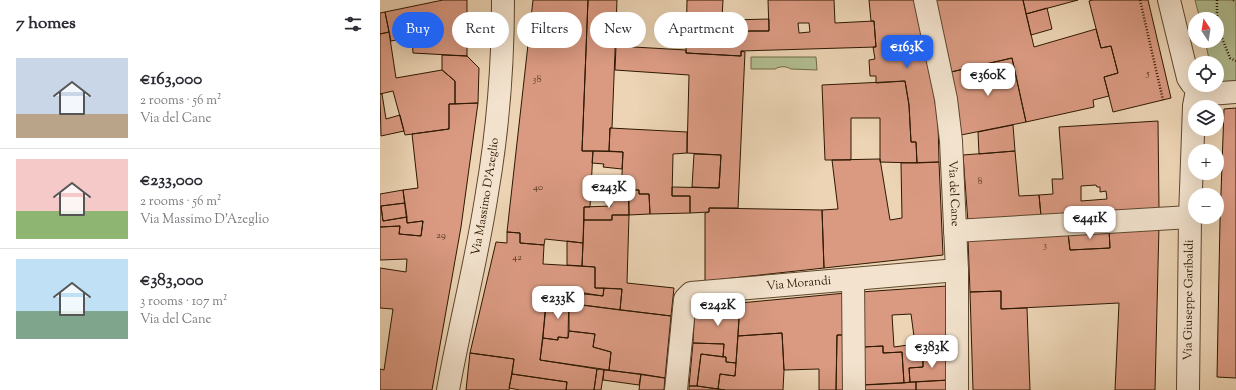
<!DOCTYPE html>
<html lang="en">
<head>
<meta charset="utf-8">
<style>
	body { margin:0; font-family:"Sorts Mill Goudy",serif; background:#f7f7f7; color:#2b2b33; height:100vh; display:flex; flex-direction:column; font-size:15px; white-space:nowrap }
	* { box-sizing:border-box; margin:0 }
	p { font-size:13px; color:#7c7c81 }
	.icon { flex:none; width:22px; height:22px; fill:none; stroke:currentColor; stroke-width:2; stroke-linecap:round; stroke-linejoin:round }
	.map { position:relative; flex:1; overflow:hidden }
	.sheet { display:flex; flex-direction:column; background:#fff; width:380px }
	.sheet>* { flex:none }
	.hud { position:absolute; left:12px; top:12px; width:380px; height:36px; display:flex; gap:8px }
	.needle { width:26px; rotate:348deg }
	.tools { position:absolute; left:808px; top:12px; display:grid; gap:8px }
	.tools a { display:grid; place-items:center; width:36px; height:36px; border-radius:50%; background:#fff; box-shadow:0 4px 16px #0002; font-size:20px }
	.price { position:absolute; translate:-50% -34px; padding:0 9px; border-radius:8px; background:#fff; color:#222; font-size:13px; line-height:26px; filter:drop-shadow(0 1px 2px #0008) }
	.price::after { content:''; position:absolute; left:50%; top:24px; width:12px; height:9px; margin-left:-6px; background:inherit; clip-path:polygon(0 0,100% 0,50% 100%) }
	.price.current { background:#2563eb; color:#fff }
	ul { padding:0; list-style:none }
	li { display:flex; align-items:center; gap:12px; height:100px; padding:0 16px }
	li+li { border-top:1px solid #e1e1e2 }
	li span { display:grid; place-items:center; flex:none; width:112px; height:80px; border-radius:0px; color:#555 }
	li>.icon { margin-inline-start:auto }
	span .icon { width:48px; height:48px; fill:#fffc; stroke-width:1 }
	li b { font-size:17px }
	h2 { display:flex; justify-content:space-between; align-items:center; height:48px; padding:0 16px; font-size:17px }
	.tag { padding:0 14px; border-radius:18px; background:#fff; box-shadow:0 4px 16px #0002; font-size:14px; line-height:36px }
	.tag.current { background:#2563eb; color:#fff }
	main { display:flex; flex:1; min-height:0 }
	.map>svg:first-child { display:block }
	.green { fill:#b2be91; stroke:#706b48 }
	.building { fill:#da9a82; stroke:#2e1800; fill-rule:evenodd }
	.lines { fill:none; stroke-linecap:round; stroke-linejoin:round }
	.minor-casing { stroke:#5e472d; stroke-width:24 }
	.path { stroke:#2e1800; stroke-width:2.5; stroke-dasharray:1 2; stroke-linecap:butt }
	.minor { stroke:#f3e3ce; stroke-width:22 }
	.labels { text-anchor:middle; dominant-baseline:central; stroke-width:3; stroke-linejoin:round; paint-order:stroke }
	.number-label { font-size:10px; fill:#593820 }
	.street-label { font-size:12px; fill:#2e1800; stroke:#f3e3ce }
</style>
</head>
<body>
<main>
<section class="sheet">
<h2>7 homes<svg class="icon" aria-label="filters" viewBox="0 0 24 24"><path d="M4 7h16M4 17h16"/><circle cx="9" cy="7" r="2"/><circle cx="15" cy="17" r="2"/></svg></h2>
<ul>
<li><span style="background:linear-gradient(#c9d6e8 70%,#b9a48a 0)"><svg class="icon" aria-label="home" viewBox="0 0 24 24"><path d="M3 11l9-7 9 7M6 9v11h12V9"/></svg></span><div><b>€163,000</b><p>2 rooms · 56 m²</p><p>Via del Cane</p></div></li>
<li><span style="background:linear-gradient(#f6c9c9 65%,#8fb573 0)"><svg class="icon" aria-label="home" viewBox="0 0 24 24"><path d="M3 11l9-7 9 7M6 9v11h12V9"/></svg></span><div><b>€233,000</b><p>2 rooms · 56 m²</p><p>Via Massimo D'Azeglio</p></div></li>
<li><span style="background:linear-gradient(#bfe0f5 65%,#7fa58c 0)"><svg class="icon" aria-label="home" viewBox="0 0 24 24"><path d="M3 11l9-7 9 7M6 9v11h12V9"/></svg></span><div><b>€383,000</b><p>3 rooms · 107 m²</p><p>Via del Cane</p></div></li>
</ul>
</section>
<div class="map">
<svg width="856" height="390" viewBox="0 0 856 390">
	<rect width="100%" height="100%" fill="#ecd4b4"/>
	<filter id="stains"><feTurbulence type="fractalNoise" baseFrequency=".005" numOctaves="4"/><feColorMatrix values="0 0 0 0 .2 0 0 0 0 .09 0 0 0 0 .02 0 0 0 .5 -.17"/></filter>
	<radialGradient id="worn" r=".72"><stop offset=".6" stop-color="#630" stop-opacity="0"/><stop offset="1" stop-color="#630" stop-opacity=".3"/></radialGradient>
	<path class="green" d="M815,0H856V81L843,82L837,76V63H830L825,41H837V19H820Z
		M371,57H436L437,70L411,69C406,66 400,66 395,69H371Z"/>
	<path class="building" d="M63,0H87V56L33,53L32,37L11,41L5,12Z
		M153,0H208L202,151H213L210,207H204L203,243L165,239L164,245L140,243V233L127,232Z
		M208,0H237L232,128H230L229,151H202Z
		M307,0H343L341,35H362V31H389L388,0H454L455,23L494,21L496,47L361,51V56L306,53ZM418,23H429L430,32L419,33Z
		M489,0H535L552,83L558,120L559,162L537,163L536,142H531L529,105L525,81L496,83V76H490L489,60L495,59L493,47H496L494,21H491Z
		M555,0H643L654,47L716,29L721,48L731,46L738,73L724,77L729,96L713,100L714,107L646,122L632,58L571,72Z
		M643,0H698L646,14Z
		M713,0H768L791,98L733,112L724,77L738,73L731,46L721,48L709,1Z
		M667,8L672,29L651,35L646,14Z
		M5,12L9,32L0,34V13Z
		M389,19V31H362V35H341V31H350L351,20Z
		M9,32L16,78L62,70L75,81V104H69V129L25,135L13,91L0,94V34Z
		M236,46L306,50V53L361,56V51L365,52L358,208H329V212L310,213V196H292V187L339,188L341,155L307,153L309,75L235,70Z
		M62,55L87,56L99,68L98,103L75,104V81L62,70Z
		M632,58L646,122L581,135L571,72Z
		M525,81L529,105L531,142H536L537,163L500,162V118H471V160H445L442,85Z
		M0,94H2L6,119L20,115L24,131L1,136Z
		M98,103L81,227L52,390H0V369L4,370L13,309L0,308V268L26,272L27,259L0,260V227L20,226L19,234L41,236L43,221L27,223L23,190L38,188L32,134L69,129V104Z
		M856,108V378L837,377L840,221L844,109Z
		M778,121L779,208L661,216L659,195L673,194L672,179H683L679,127Z
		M633,125L635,151L599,154L598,132Z
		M230,128L307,132V153L293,154L292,196H310V213L270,214L269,194H259V190H248L249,197H241L243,152L229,151Z
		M213,151L243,152L242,169L223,167L224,164L212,163Z
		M635,151L639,196L659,195L661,216L588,222L583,155Z
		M314,154L341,155L339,188L312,187Z
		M500,159L510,220L522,218L521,163L559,162L563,255L444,268L442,210L458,209L452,160Z
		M716,185L717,187H720V192L726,191L727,199L701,201V186Z
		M23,190L25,203L1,206L3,221L27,217V223L43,221L41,236L19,234L20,226L0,227V194Z
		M248,190H259V194H269L270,214L249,215Z
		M230,194H241V197H249V215H232V220H204V207L231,206Z
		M25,203L27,217L3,221L1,206Z
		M329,208L442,210L444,268L325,281V213L329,212Z
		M232,215H249L247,283L294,288L291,316L240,310L242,289L215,288V267L202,266L204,220H232Z
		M779,226L775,390H735L739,303L621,309V291L590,292L588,239L688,233L690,250L730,248L729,229Z
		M729,229L730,248L690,250L688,233Z
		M127,232L140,233V243L164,245L163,264L215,267V288H224L223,296L168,290L160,360L217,369L214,390H186L187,382L132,374L134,359L90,353L116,242L127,243Z
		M187,241L203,243L202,266L187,265Z
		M567,286L569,354L543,355V367L529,368L530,382L524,383L522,352L503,353V346L483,347L481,292ZM531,314L535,344L514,347L512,315Z
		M224,288L242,289L240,310L202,305L204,293L223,296Z
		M168,290L180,291L178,312L165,311Z
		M180,291L189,292L188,338L178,337V340L163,338L165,311L178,312Z
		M621,291V309L647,308L650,390H593L590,292Z
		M189,292L204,293L202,305L291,316L285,378L229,370L231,352L213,347L215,334L189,331Z
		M466,293V335H457L456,390H439V369L404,370L402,333L358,336L360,303Z
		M360,303L356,363L346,362V357H343L344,344L313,343L315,304Z
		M189,331L215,334L213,347L231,352L229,370L160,360L163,338L178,340V337L188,338Z
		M402,333L404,370L403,390H345L338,389L340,374L355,376L358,336Z
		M457,335H466V390H456Z
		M313,343L344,344L343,357L321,354L317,386H309Z
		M503,346V353L522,352L524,383L485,385L483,347Z
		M90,353L134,359L129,390H86Z
		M321,354L346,357V362L356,363L355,376L340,374L338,389L317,386Z
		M569,354V380L530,382L529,368L543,367V355Z
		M217,369L224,370L221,390H214Z
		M224,370L261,374L259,385L223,380Z
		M132,374L187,382L186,390H140L129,388Z
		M261,374L285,378L284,390H259Z
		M569,380V390H536V382Z
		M536,382V390H480V385Z
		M309,386H317L345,390H309Z"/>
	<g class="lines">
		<g class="minor-casing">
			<g id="minor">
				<path id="s1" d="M545,0L566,99L571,141L577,270V390"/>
				<path d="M789,0L808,78C820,99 835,93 856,92"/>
				<path d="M575,231L810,217"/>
				<path d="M473,279L474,390"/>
				<path id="s2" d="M68,390C80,324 97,259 107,193C118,129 123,65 123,0"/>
				<path id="s3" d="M296,390L305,299L311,293L577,270"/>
				<path id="s4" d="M808,390L810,217L814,106L817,90"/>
			</g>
		</g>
		<path class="path" d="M760,0L783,100
			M837,0V18L842,38L850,58L856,61
			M853,0L856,1"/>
		<use href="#minor" class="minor"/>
	</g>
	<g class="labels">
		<g class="number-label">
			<text x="768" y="73">5</text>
			<text x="157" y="79">38</text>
			<text x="600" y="181">8</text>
			<text x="158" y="187">40</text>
			<text x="61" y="235">29</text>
			<text x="665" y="245">3</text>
			<text x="137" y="257">42</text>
		</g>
		<g class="street-label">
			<text stroke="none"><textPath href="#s1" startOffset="196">Via del Cane</textPath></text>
			<text stroke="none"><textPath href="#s2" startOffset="197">Via Massimo D'Azeglio</textPath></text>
			<text stroke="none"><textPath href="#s3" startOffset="208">Via Morandi</textPath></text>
			<text stroke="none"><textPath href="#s4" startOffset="90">Via Giuseppe Garibaldi</textPath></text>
		</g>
	</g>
	<rect width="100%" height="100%" filter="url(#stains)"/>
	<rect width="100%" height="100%" fill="url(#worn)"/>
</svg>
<div class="tools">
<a><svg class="needle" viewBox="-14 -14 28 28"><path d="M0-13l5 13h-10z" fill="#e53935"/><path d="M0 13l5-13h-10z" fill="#7c7c81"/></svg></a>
<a><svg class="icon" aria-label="locate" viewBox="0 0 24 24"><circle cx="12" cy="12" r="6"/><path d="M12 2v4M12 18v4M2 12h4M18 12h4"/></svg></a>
<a><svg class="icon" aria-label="layers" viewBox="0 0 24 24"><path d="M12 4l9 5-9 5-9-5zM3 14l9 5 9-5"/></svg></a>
<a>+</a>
<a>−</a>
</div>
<b class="price current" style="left:527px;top:69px">€163K</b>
<b class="price" style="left:608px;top:97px">€360K</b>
<b class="price" style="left:229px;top:209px">€243K</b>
<b class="price" style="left:710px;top:240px">€441K</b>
<b class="price" style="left:178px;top:320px">€233K</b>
<b class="price" style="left:338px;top:327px">€242K</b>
<b class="price" style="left:552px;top:369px">€383K</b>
<div class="hud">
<a class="tag current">Buy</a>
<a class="tag">Rent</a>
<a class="tag">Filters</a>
<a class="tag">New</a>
<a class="tag">Apartment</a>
</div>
</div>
</main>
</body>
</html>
